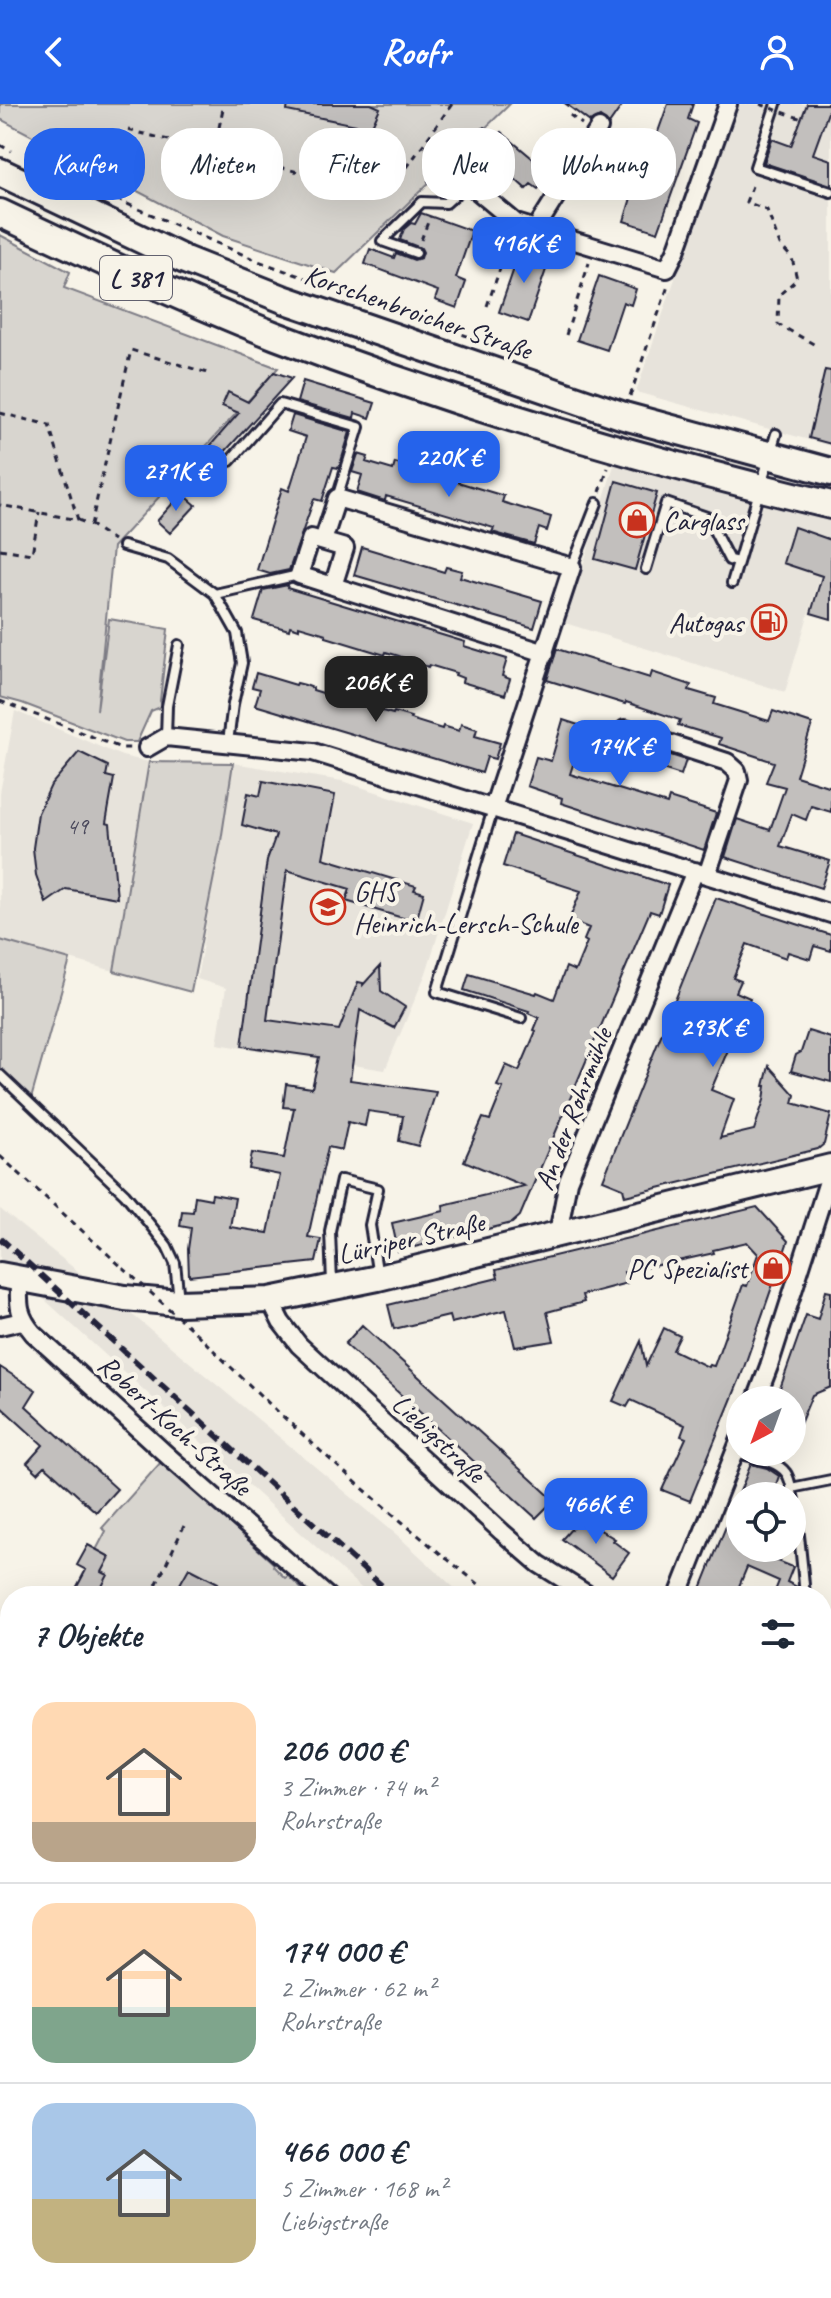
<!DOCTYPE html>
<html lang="de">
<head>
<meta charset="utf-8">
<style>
	body { margin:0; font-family:Caveat,sans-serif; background:#f6f6f7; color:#1f2937; height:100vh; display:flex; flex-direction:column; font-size:30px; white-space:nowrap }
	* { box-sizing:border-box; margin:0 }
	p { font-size:26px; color:#747a83 }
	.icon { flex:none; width:44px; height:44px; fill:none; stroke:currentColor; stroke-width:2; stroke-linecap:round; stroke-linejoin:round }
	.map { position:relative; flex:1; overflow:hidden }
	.details { position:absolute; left:0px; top:1482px; width:832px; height:712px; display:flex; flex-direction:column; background:#fff; border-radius:32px 32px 0 0; box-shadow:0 8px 32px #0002 }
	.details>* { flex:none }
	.top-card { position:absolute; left:24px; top:24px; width:784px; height:72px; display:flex; gap:16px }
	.needle { width:52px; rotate:221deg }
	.controls { position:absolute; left:726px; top:1282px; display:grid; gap:16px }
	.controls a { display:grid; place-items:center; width:80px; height:80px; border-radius:50%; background:#fff; box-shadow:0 8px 32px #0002; font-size:40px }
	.price { position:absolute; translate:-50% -68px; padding:0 18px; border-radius:16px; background:#2563eb; color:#fff; font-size:26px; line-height:52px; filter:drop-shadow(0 2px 4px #0008) }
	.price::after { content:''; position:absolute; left:50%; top:48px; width:24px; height:18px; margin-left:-12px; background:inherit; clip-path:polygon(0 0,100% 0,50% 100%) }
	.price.selected { background:#222; color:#fff }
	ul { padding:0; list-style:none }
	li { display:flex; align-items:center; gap:24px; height:200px; padding:0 32px }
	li+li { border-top:2px solid #e0e1e3 }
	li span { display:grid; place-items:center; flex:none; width:224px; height:160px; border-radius:24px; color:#555 }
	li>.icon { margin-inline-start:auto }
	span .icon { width:96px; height:96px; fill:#fffc; stroke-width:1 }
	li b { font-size:34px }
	h2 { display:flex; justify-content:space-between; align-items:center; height:96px; padding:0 32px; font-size:34px }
	.pill { padding:0 28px; border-radius:32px; background:#fff; box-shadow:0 8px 32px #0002; font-size:28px; line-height:72px }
	.pill.selected { background:#2563eb; color:#fff }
	header { display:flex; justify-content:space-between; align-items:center; height:104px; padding:0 32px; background:#2563eb; color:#fff; font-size:36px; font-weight:800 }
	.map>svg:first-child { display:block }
	.built { fill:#e7e3db }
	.green { fill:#d8d5cf; stroke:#7d7c85; stroke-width:2 }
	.building { fill:#c2bfbd; stroke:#22223b; stroke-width:2 }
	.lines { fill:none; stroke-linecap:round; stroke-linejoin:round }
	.lane-casing { stroke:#22223b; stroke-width:14 }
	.street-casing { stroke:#22223b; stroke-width:22 }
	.secondary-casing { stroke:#22223b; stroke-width:30 }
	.primary-casing { stroke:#22223b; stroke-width:32 }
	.path { stroke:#22223b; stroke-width:3; stroke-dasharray:6 6; stroke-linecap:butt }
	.lane { stroke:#f7f3e8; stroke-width:8 }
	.street { stroke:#f7f3e8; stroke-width:16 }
	.secondary { stroke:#f7f3e8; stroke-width:24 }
	.primary { stroke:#f7f3e8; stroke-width:26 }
	.rail { stroke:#22223b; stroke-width:6; stroke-dasharray:12 6; stroke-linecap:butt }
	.path-bridge { stroke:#22223b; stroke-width:3; stroke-dasharray:6 6; stroke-linecap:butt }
	.labels { text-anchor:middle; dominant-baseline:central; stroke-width:8; stroke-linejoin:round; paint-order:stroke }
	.number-label { font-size:24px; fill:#4a495c }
	.shield { fill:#f7f3e8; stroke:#62616f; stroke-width:2 }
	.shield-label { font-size:26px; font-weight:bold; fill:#22223b }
	.street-label { font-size:28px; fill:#22223b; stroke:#f7f3e8 }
	.poi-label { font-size:28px; fill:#22223b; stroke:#f7f3e8; text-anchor:start }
</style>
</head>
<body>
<header><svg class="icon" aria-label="back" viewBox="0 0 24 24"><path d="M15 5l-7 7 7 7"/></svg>Roofr<svg class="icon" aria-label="person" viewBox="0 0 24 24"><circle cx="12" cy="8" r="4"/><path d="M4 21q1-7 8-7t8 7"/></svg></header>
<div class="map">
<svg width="831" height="2194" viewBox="0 0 831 2194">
	<rect width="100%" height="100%" fill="#f7f3e8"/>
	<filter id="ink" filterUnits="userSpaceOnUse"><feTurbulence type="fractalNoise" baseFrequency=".0125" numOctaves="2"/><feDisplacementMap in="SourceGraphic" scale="16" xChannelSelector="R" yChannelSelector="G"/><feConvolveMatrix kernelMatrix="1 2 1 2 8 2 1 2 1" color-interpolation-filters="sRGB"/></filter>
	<g filter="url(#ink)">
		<path class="built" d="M735,0H831V342L636,288Z
			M616,355L831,416V435L785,588L565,519Z
			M15,607L122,652L149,658L114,867L0,836V689Z
			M233,659L342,677L473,719L426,869L385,966L217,940L226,884L197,875Z
			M0,1105L140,1217L397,1431L463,1492H370L0,1155Z
			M822,1802L831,1808V1882L822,1876Z"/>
		<path class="green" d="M0,0H510L336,169L223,132L0,15Z
			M0,131L70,168L64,184L278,264L113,443L97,606L109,515L168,525L160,597L163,602L151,607L137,638H124L22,599L0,593Z
			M149,658L233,659L221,737L191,888L114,867Z
			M0,836L70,856L31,995L0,966Z
			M162,1357L274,1460L273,1462L285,1474L288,1472L309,1492H72L106,1427L102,1424Z
			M10,1615V1801L0,1800V1635Z"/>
		<path class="building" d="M288,0H371L380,4L371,24L287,7Z
			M566,0H623L609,20L600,13L590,18Z
			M668,0H693L688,15L697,19L658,128L624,117L644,51L649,53Z
			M807,0H831L813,50L831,56V81L764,59L772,35L791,42Z
			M484,23L497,33L501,28L544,64L542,67L548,72L538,85L531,80L526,85L516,76L514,78L468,41L462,43L460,49L469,60L439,89L428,77L460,46L453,44L463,29L473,34Z
			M421,109L472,127L456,174L466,178L457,204L435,196L438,187L365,160L370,145L394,154L396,149L414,156L421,154L423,148L421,144L400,136L404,125L411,119L415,120Z
			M521,144L550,154L528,218L499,208Z
			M599,172L636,185L631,201L623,198L607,246L577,236Z
			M825,266L831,267V340L809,334Z
			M274,268L292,274L221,352L210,342L239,309L222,302L228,288L248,298Z
			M303,277L375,299L370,314L355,309L354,314L297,298Z
			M293,311L350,328L339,364L333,363L322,397L314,395L289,466L270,470L257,466L282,384L289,387L306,333L288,327Z
			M358,350L368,353L366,358L393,366L395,359L504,392L502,398L551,413L547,427L539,424L534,440L492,428L494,424L386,392L385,397L357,388L362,371L352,368Z
			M616,377L657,389L635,466L595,455Z
			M182,389L196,401L170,429L157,417Z
			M794,423L831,436V515L811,509L822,472L783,459Z
			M362,443L444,468L446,463L462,467L460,473L542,497L534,524L354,471Z
			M288,481L287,484L465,538L464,542L507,555L502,572L510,575L505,591L462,578L463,574L455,571L456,569L429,561L428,563L399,552L386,548L385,551L326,533V530L299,522V525L290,522L289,526L254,516L263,486Z
			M557,545L650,574L652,568L691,581L689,586L716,594L714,600L769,617L773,607L812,620L796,672L831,683V708L811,702L806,716L792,710L780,742L830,757L821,784L725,753L737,715L770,726L785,683L766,678L774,658L719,640L721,634L678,621L680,616L626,598L625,600L547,576Z
			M256,569L296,581L297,579L305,581L313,584V586L345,596L346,593L354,596L362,598L361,601L393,610L394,608L411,613L410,615L442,625L443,622L459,627L461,620L477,625L475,632L500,639L495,655L487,653L482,669L255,601L260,585L252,583Z
			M563,616L686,656L681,671L580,639L570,670L667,700L669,694L716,709L704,746L561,699L562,694L527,682L536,653L551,657Z
			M79,648L108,662L106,672L114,674L106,719L110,720L117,794L66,785L46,799L36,771L33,744L38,709L51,681Z
			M263,677L335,691L323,754L416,782L414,786L424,789L416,818L346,797L350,785L287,766L267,916L339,926L358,878L363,879V881L380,862L381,887L405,903L394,924L360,906L350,976L436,988L418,1042L399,1037L403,1012L368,1007L365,1022L348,1018L342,1046L328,1043L308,1133L321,1135L316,1158L189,1172L188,1145L191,1124L180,1122L182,1107L193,1108L195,1092L211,1095L212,1090L235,1094L230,1123L268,1129L280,1071L249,1065L252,1049L284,1054L294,1004L283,1003L286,980L312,984L319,953L242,942L267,756L276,731L242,721L248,689L260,692Z
			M513,730L668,781L659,810L650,807L520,1112L512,1119L398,1147L392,1119L444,1107L443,1101L524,1082L464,1057L483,1014L490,1016L503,984L497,982L506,961L519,967L536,927L534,926L539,914L528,909L529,907L464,886L469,870L536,890L537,888L554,895L566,863L575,867L587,838L584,836L589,824L569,816L581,787L503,762Z
			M716,794L831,831V847L814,842L810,855L788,848L786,854L747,840L733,874L741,877L736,888L750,894L711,986L734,995L720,1034L754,1026L764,996L766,982H764L769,962L795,991L793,999L831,1010L824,1040L818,1045L625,1092L623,1084L603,1076Z
			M808,927L831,934V978L791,967L796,951L801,948Z
			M757,1103L788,1137L741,1272L690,1397L662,1386L686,1334L681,1332L685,1321L631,1296L627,1303L613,1297L641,1237L646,1262L664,1224L680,1232L673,1246L708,1263L709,1261L714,1262L743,1181L747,1182L758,1150L747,1138L713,1146L714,1149L687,1155L624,1168L627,1179L582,1191L584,1198L547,1208L554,1237L515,1243L506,1206L451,1219L449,1212L394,1225L388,1201L498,1174L496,1166Z
			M826,1186L831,1187V1283L812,1291L792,1339V1296H776L806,1211L818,1215Z
			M362,1221L554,1396L536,1414L345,1240Z
			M0,1263L36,1286L26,1302L117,1385L96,1408L45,1362L38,1369L27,1359L43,1341L0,1302Z
			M751,1360L767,1364L779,1372L772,1392H740V1444H754L753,1447L793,1463L787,1478L797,1483L798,1492H773L779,1477L747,1463L735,1492H698Z
			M581,1414L615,1435L613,1437L629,1449L612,1472L562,1435Z
			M88,1441L110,1453L102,1468L108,1471L97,1492H72L86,1466L77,1461Z
			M189,1464L218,1479L212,1492H204L180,1480Z"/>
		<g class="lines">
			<g class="lane-casing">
				<path id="lane" d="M776,0L755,63L831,88
					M416,149L382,137L422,98L446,99L468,79L482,62L467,48
					M230,357L280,300L359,323L337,394
					M123,442L168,455L215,490L237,529L242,559L233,600L228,638
					M572,463L597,399
					M646,465L666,399L707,413L729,456L738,458
					M732,479L776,330
					M215,490L299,471
					M166,633L167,602L179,541
					M493,705L437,888L521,914
					M0,971L125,1090L144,1113L167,1142L175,1159L179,1196
					M332,1179L330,1127L341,1076L378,1085L370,1121L378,1173
					M735,1348C750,1353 777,1356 786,1369C796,1381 803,1471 805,1492
					M791,1384L831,1376"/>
			</g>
			<g class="street-casing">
				<path id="street" d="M468,79L516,119L667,165L676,147L728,0
					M535,126L599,24
					M323,437L337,394L572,463L493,704
					M333,482L299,471L311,434L345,444L333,482L545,549
					M625,625L727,658L737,667L739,676L707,771
					M147,644L166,633L313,648L831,810
					M558,1129L568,1077L695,767
					M19,1174C19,1198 16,1209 33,1229L169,1353L327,1492
					M270,1196L281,1218L299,1241L502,1428L539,1460L590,1492
					M0,1222L22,1217
					M756,1296L769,1262L831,1068
					M678,1492L740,1335
					M0,1905L10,1909
					M0,2031L10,2011
					M377,2194L381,2184"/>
			</g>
			<g class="secondary-casing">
				<path id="secondary" d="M0,1171L125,1194L179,1199L270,1196L378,1174L831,1063"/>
			</g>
			<g class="primary-casing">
				<path id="primary" d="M0,68L185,156L283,195L624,312L831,368
					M0,109C91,152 182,195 276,232C456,301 643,356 831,401"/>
			</g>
			<path class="path" d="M570,11L582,20
				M128,26L388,90L452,0
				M0,41L11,47
				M214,47L224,0
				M29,55L125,99L258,157L481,237
				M752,82L746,98L767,106L780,141L792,154L797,175L779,191L778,220L817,242
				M421,136L430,113
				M487,202L511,133
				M566,231L589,159
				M630,292L668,182
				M0,309L49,321L78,416L0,401
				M600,388L608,364
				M78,416L91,421L113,436
				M91,421L131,246L211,270
				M0,445L32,450L39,408
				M0,597L121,644H131
				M0,1052L123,1164
				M196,1229C290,1322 389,1411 494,1492
				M151,1492L184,1422
				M822,1696L831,1699
				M0,1737L10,1740"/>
			<use href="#lane" class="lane"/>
			<use href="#street" class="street"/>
			<use href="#secondary" class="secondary"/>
			<use href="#primary" class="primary"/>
			<path class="rail" d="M0,1134L393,1492
				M822,1860L831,1866"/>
			<path class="path-bridge" d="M760,0L802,15
				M123,1164L196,1229"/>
		</g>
	</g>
	<defs>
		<g id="shop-ring" transform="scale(1.8)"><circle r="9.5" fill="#f7f3e8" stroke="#c8321e" stroke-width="1.5"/><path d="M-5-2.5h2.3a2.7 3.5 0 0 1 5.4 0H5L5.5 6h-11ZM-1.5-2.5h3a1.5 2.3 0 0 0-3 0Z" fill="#c8321e"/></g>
		<g id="fuel-ring" transform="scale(1.8)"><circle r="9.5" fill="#f7f3e8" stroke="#c8321e" stroke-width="1.5"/><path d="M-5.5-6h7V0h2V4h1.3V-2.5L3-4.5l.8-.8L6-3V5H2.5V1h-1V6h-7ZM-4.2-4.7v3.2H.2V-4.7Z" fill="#c8321e"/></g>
		<g id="school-ring" transform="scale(1.8)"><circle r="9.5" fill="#f7f3e8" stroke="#c8321e" stroke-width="1.5"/><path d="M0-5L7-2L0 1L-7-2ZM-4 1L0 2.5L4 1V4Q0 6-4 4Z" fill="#c8321e"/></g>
	</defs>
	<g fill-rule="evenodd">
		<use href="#shop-ring" x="637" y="416"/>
		<use href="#fuel-ring" x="769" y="518"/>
		<use href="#school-ring" x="328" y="803"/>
		<use href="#shop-ring" x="773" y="1164"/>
	</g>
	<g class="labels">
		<g class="number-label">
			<text x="77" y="722">49</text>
		</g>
		<rect class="shield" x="100" y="152" width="72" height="44" rx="6"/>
		<g class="shield-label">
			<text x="136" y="174">L 381</text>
		</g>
		<g class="street-label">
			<text transform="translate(418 208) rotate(19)">Korschenbroicher Straße</text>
			<text transform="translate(573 1005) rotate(-69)">An der Rohrmühle</text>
			<text transform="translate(411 1134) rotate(-13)">Lürriper Straße</text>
			<text transform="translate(175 1321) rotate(42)">Robert-Koch-Straße</text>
			<text transform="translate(439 1334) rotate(43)">Liebigstraße</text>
		</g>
		<g class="poi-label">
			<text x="663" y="416">Carglass</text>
			<text x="743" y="518" text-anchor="end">Autogas</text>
			<text x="354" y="787">GHS<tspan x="354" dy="32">Heinrich-Lersch-Schule</tspan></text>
			<text x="747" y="1164" text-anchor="end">PC Spezialist</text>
		</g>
	</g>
</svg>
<div class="controls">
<a><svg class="needle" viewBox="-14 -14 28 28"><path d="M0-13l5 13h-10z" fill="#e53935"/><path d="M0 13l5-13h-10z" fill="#747a83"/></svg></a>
<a><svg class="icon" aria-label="locate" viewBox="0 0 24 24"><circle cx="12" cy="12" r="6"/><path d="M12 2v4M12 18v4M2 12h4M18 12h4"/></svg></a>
</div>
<b class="price" style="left:524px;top:181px">416K €</b>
<b class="price" style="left:449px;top:395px">220K €</b>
<b class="price" style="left:176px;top:409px">271K €</b>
<b class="price selected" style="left:376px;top:620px">206K €</b>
<b class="price" style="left:620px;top:684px">174K €</b>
<b class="price" style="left:713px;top:965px">293K €</b>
<b class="price" style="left:596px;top:1442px">466K €</b>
<div class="top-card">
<a class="pill selected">Kaufen</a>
<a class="pill">Mieten</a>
<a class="pill">Filter</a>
<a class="pill">Neu</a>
<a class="pill">Wohnung</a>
</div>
<section class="details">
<h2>7 Objekte<svg class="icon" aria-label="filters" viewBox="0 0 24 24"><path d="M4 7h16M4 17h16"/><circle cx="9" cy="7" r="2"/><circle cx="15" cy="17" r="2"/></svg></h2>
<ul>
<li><span style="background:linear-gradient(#ffd9b3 75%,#b9a48a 0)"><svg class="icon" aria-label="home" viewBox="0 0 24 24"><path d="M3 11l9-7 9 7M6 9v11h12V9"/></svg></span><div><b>206 000 €</b><p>3 Zimmer · 74 m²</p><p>Rohrstraße</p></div></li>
<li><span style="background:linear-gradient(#ffd9b3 65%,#7fa58c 0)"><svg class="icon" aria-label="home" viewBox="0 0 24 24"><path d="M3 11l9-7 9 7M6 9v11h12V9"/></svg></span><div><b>174 000 €</b><p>2 Zimmer · 62 m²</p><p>Rohrstraße</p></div></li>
<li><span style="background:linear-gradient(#a9c7e8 60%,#c2b280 0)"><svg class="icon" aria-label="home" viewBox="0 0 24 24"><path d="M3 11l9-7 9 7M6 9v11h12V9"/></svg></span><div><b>466 000 €</b><p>5 Zimmer · 168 m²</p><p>Liebigstraße</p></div></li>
</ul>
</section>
</div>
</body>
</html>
